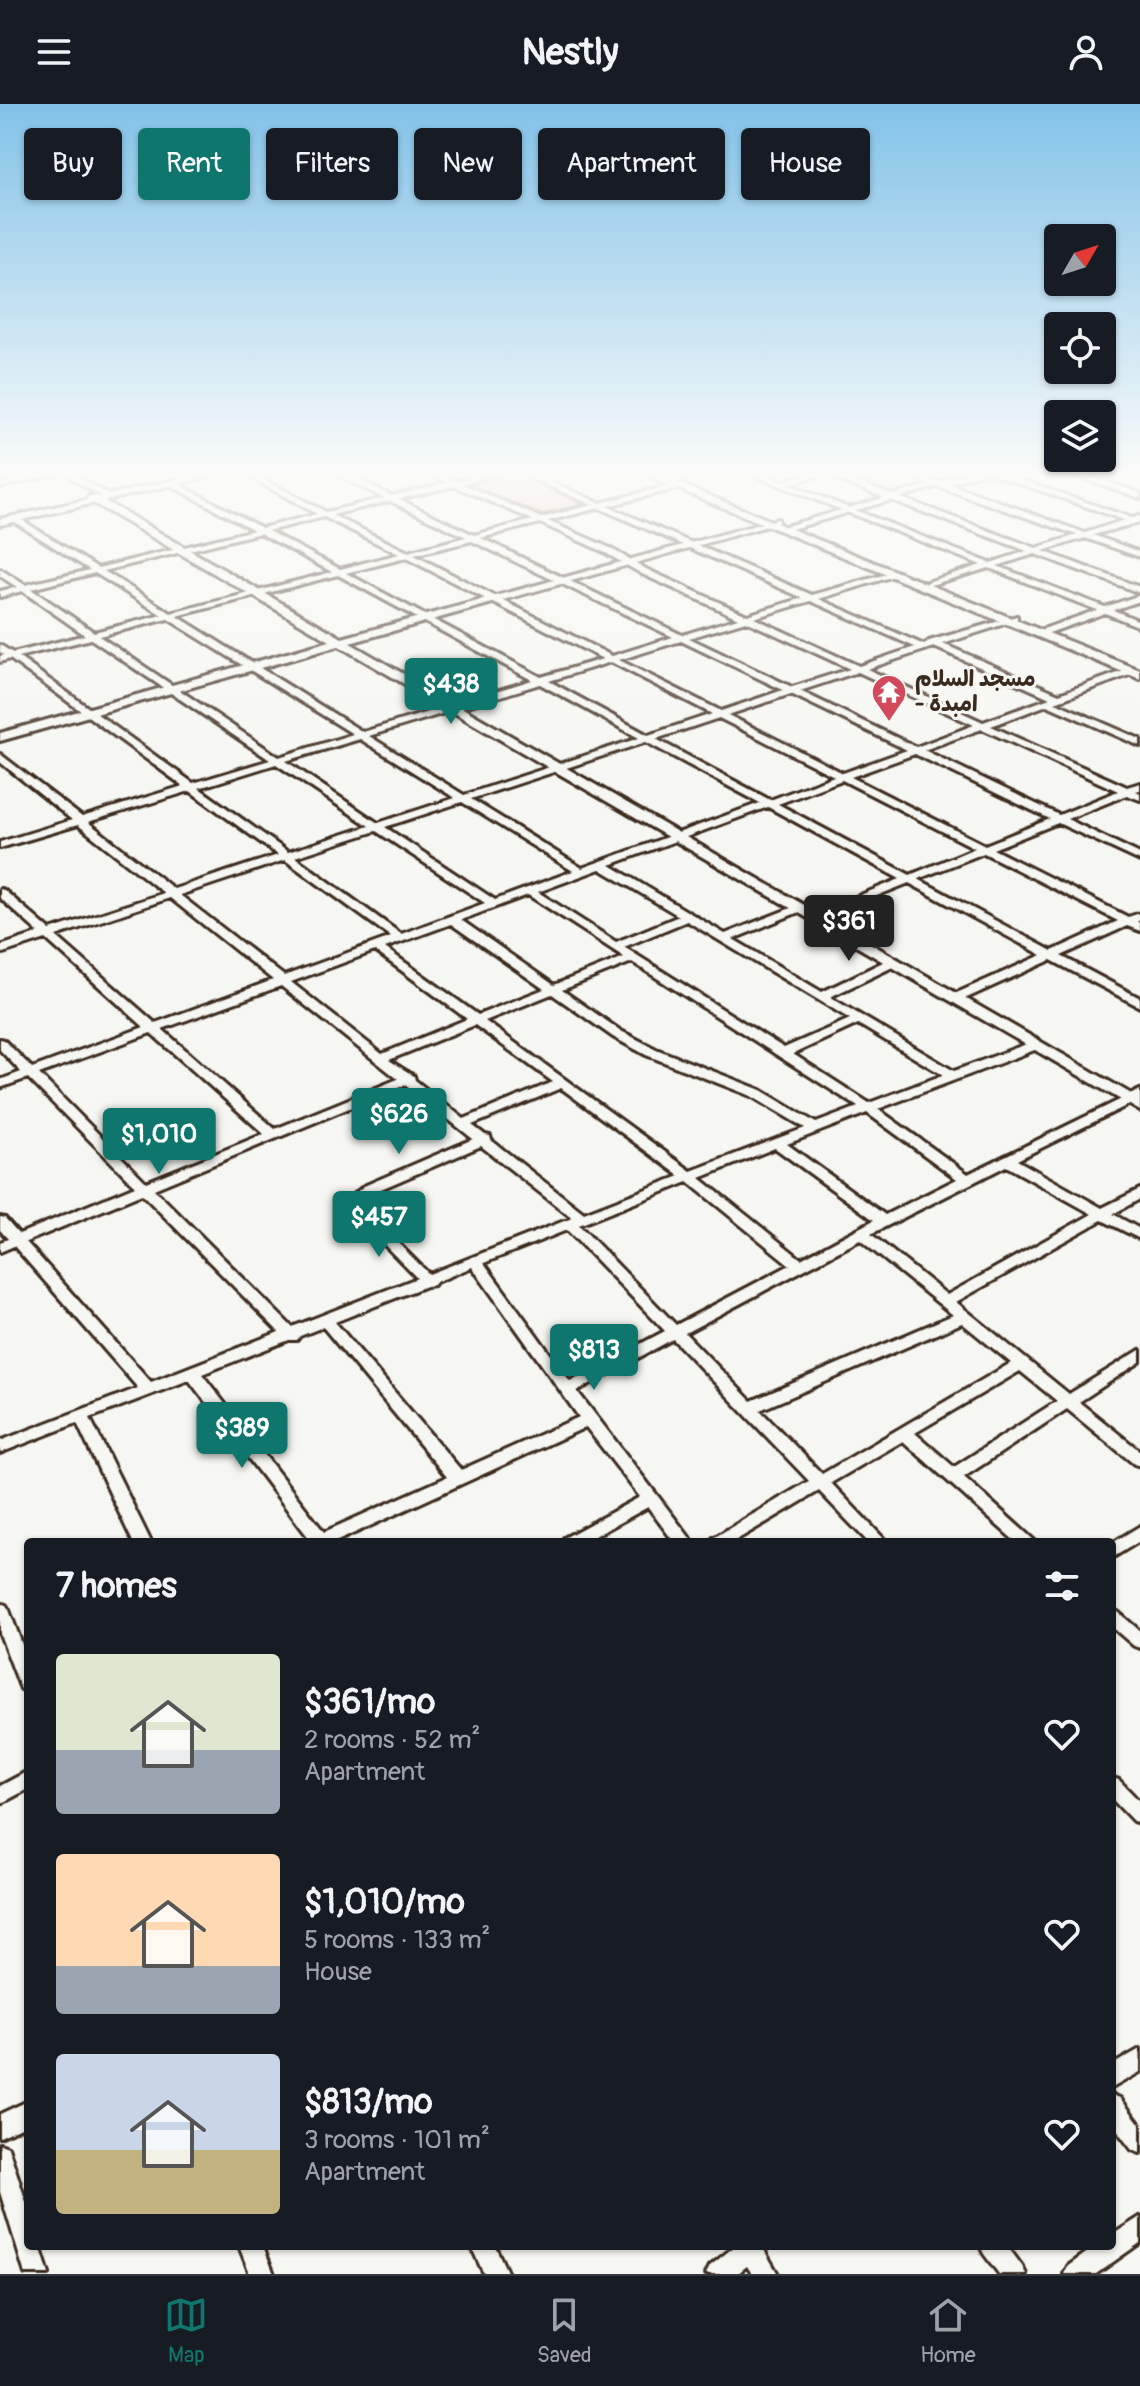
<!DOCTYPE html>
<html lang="en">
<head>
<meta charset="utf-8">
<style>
	body { margin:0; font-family:Pangolin,"Playpen Sans Arabic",sans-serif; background:#242831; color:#f1f3f6; height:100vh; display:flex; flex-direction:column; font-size:30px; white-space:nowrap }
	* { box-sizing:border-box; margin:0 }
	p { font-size:26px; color:#9ea1a6 }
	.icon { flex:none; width:44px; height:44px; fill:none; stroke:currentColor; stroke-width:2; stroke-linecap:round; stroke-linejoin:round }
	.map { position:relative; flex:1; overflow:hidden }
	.details { position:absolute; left:24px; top:1434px; width:1092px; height:712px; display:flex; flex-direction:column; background:#171b24; border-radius:8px; box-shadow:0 2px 6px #0004 }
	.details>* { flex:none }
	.guide { position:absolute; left:24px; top:24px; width:1092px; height:72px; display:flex; gap:16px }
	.needle { width:52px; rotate:51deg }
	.fabs { position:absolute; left:1044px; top:120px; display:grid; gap:16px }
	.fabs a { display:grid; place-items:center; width:72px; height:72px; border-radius:8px; background:#171b24; box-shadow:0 2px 6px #0004; font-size:40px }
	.price { position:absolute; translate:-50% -68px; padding:0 18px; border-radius:8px; background:#0f766e; color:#fff; font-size:26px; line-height:52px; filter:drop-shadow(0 2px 4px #0008) }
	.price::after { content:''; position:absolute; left:50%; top:48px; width:24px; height:18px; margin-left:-12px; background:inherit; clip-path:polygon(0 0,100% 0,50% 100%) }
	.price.selected { background:#222; color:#fff }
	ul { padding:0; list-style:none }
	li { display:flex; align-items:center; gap:24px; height:200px; padding:0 32px }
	li span { display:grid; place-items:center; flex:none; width:224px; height:160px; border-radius:8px; color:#555 }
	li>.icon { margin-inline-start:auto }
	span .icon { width:96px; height:96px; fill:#fffc; stroke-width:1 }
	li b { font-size:34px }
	h2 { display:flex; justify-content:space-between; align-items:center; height:96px; padding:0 32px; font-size:34px }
	.chip { padding:0 28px; border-radius:8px; background:#171b24; box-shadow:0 2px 6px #0004; font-size:28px; line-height:72px }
	.chip.selected { background:#0f766e; color:#fff }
	header { display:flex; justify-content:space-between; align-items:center; height:104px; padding:0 32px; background:#171b24; font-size:36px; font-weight:800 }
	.dock { display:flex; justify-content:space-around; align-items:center; height:112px; border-top:2px solid #363941; background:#171b24; font-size:22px; color:#9ea1a6 }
	.dock a { display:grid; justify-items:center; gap:4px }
	.dock .selected { color:#0f766e }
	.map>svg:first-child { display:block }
	.building { fill:#edb2ac; stroke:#3b2a1e; stroke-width:2 }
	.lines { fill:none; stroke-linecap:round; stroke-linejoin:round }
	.minor-casing { stroke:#3b2a1e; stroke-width:6 }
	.tertiary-casing { stroke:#3b2a1e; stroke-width:6 }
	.secondary-casing { stroke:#3b2a1e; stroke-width:6 }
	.minor { fill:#f6f6f2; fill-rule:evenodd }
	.tertiary { fill:#f6f6f2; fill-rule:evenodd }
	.secondary { fill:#f6f6f2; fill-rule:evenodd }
	.labels { text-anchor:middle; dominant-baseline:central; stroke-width:6; stroke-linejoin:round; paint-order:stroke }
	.far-poi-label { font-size:22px; font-weight:bold; fill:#3b2a1e; stroke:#f6f6f2; text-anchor:start }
</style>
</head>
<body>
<header><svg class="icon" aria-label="menu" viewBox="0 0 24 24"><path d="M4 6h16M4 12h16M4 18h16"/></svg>Nestly<svg class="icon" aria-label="person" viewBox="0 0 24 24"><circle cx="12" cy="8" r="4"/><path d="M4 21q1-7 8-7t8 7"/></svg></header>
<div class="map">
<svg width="1140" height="2170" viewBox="0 0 1140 2170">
	<rect width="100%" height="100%" fill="#f6f6f2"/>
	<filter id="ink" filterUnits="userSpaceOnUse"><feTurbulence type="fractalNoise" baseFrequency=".0125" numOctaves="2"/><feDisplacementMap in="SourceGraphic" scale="16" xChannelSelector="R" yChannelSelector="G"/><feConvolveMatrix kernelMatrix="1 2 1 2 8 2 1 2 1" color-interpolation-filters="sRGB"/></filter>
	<g filter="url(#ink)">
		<path class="building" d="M516,369L520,372L583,400L541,411L471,381Z"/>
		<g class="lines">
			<g class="minor-casing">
				<path id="minor" d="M46,369H60L0,383V379Z
					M63,369H72L114,394L107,396Z
					M242,369H251L326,408L384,394L334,369H344L392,392L447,379L428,369C439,369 444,374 454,376C465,378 486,369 500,369L462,380L541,414L592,401L521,369H531L600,399L676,380L680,382L679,384L607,402L812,491L894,468V472L819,495L924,541L929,537L1017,512V516L943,540L1059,590L1129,565H1135V569L1055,598L1140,635V642L1047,601L991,622L1127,683L1140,679V686L1136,687L1140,689V696L1127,691L1067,715L1140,750V757L1058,719L993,745L1128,813L1140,809V816L1137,818L1140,819V827L1127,822L1061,852L1140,894V903L1051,856L960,897H952L950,894L952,891L1042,851L909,779L819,815H811V811L900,775L768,703L610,761L725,830L796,802H804V806L733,835L822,888L889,855H897V861L830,893L954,967L1032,938H1040L1042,941L1040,944L878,1005L968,1070L1140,986V995L1017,1056L1102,1104L1140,1085V1095L1113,1110L1140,1125V1135L1102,1116L956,1198L1069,1290L1140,1246V1258L1079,1298L1140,1347V1362L1134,1360L1067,1305L964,1373L1036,1438H1016L903,1337L831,1379L887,1438H868L819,1387L733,1438H710L713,1434L809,1377L673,1235L577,1287L693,1438H674L648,1403L584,1438H561L564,1434L640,1393L586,1323L335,1438H312L189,1276L90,1314L151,1438H133L77,1319L0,1349V1337L138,1284L14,1142L0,1148V1138L8,1135L0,1126V1113L5,1114L19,1130L135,1082L28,974L0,984V976L21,968L0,946V935L4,936L32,964L144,923L46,835L0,850V842L39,829L0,794V785L4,786L50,826L164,789L78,721L0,744V738L72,716L0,658V650L82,713L183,682L10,555L0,558V552L4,551L0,548V541L13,549L85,531L22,487L0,493V487L17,483L0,472V465L25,481L90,466L10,415L17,413L98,464L254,426L170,381V377H173L262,424L317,410ZM454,382L533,416L474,431L399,395ZM390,397L466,433L408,448L332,411ZM599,404L803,494L747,511L648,466L608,443L548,417ZM324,413L399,450L340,465L268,427ZM540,419L602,447L642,470L738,514L682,531L481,434ZM260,429L332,468L171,509L104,467ZM472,437L673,533L612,552L414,451ZM406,454L603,555L541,573L346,469ZM95,469L162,511L94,528L31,485ZM338,471L532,576L363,628L177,512ZM811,497L915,543L859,562L754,514ZM168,515L353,630L279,653L99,532ZM746,517L850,565L792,583L689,534ZM91,535L270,656L193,679L18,553ZM681,537L783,586L721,607L619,556ZM934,543L1050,594L983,618L867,565ZM611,558L712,610L648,631L549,577ZM858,568L974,621L916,643L800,587ZM540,580L639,634L464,691L369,632ZM791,590L907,646L843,669L728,611ZM719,614L834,672L770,696L656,635ZM982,625L1118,687L1059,711L924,646ZM360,635L455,694L378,719L286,657ZM646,638L760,699L582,764L471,695ZM915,650L1050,715L985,741L851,673ZM276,660L369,722L288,748L199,684ZM842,676L975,744L910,771L778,700ZM190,687L278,751L174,785L88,718ZM462,698L573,767L495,796L385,723ZM376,727L485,799L401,830L295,753ZM984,749L1118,817L1052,847L918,775ZM285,756L391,833L284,872L180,791ZM600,765L679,812L616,838L538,788ZM528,791L624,853L554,881L461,816ZM170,794L273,876L155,919L56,832ZM687,817L850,915L784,944L624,843ZM451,820L544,885L478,911L385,844ZM375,847L467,915L382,950L291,878ZM632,858L858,1003L816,1019L761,986L656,945L621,927L562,886ZM281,882L398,975L275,1025L162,925ZM552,890L613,933L646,951L751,992L805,1024L691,1067L485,917ZM858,920L943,971L869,999L793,950ZM475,921L553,978L464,1015L415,976L414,972L389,956ZM151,929L264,1030L146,1078L39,970ZM405,981L473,1035L364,1082L354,1090L348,1104L417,1174L292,1223L154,1085ZM561,984L680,1072L584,1109L491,1036L490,1032L485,1031L472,1021ZM867,1009L957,1075L885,1111L787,1040ZM481,1042L572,1114L429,1170L362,1103L365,1095L374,1088ZM775,1044L874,1116L801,1155L700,1074ZM1006,1062L1092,1110L947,1191L871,1130ZM688,1078L790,1161L676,1221L579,1121ZM142,1090L279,1228L151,1278L26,1138ZM567,1126L665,1227L570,1277L484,1159ZM860,1136L953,1211L751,1297L685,1229ZM472,1163L579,1313L461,1366L335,1218L426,1182L434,1181L436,1178ZM962,1219L1011,1259L822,1370L760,1306ZM323,1223L447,1373L324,1428L202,1270L289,1236H297L300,1232ZM1020,1267L1057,1297L954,1363L915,1329Z
					M697,369H710L678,378L674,376Z
					M748,369H759L781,377L813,369H834L1036,444L1077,431L898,369C914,369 930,380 945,378L1085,429L1124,416L990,369H1001L1132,414L1140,412V417L1137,419L1093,431L1140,448V453L1085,434L1043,447L1140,483V489L1035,450L997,462L1105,503L1140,491V497L1113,506L1140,517V523L1105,509L1049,529H1043V525L1097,506L989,464L927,482V478L981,461ZM824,370V371L1027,447L990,459L788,380Z
					M1068,369H1079L1140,389V394Z
					M1140,1422V1437L1112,1454V1439Z
					M0,1499L6,1501L9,1506L28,1556V1587L21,1585L19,1580L0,1530Z
					M1112,1506L1118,1508L1140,1527V1544L1134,1542L1112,1523Z
					M28,1667V1685L0,1700V1682Z
					M1112,1674L1119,1676L1140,1698V1719L1133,1717L1112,1695Z
					M1140,1945V1968L1112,1984V1961Z
					M1112,1991L1120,1994L1140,2020V2049L1132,2046L1112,2020Z
					M28,1997V2020L0,2033V2010Z
					M0,2040L8,2043L28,2104V2142H40L49,2170H25L0,2088Z
					M1140,2113V2139L1096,2170H1064L1068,2162L1096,2142H1112V2131Z
					M239,2142H263L274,2170H250Z
					M471,2142H495L508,2170H484Z
					M735,2142H766L764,2146L778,2170H752L747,2162L737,2170H706L710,2162Z
					M980,2142H1007L1022,2162L1026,2170H999L984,2150Z"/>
			</g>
			<g class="tertiary-casing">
				<path id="tertiary" d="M969,369H984L785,427L776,425Z
					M88,392H96L342,534L778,415V419L350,539L1140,995V1007L339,542L0,637V629L330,537L88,396Z"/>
			</g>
			<g class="secondary-casing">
				<path id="secondary" d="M206,369H225L0,421V415Z
					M639,369H653L1140,566V575Z"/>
			</g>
			<use href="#minor" class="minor"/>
			<use href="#tertiary" class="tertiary"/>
			<use href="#secondary" class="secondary"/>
		</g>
	</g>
	<linearGradient id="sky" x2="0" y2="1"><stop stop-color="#82c2e8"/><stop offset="0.55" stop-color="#fbfbf9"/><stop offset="1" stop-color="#fbfbf9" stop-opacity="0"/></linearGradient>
	<rect width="1140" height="673" fill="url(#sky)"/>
	<defs>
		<g id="temple-pin" transform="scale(1.8)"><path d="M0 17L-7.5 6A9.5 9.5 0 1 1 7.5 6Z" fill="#d1495b" stroke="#f6f6f2"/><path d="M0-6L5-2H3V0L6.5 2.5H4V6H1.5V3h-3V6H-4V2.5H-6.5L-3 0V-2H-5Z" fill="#fff"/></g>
	</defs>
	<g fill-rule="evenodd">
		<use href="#temple-pin" x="889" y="588"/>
	</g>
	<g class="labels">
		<g class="far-poi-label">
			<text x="915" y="575">مسجد السلام<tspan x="915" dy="25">- امبدة</tspan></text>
		</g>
	</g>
</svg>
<div class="fabs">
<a><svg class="needle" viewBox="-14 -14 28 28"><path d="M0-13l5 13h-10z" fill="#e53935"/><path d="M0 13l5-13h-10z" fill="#9ea1a6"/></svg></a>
<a><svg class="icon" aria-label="locate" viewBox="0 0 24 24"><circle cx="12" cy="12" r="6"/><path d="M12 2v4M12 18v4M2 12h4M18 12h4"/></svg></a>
<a><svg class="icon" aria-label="layers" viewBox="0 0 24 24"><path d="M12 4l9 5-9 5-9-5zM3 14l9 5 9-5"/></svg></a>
</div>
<b class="price" style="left:451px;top:622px">$438</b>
<b class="price selected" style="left:849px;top:859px">$361</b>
<b class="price" style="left:399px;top:1052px">$626</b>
<b class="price" style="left:159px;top:1072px">$1,010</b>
<b class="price" style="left:379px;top:1155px">$457</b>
<b class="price" style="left:594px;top:1288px">$813</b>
<b class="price" style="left:242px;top:1366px">$389</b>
<div class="guide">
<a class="chip">Buy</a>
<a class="chip selected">Rent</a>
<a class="chip">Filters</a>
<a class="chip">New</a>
<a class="chip">Apartment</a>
<a class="chip">House</a>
</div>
<section class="details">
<h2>7 homes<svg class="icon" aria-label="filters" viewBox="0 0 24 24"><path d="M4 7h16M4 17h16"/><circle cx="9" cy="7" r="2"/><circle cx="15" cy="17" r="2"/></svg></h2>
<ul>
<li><span style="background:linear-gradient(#dfe7d0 60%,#9aa5b1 0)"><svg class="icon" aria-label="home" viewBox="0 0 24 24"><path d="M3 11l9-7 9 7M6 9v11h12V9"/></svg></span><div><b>$361/mo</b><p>2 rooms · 52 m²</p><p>Apartment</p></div><svg class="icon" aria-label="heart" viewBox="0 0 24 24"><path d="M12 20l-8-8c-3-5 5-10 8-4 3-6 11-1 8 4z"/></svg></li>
<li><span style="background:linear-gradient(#ffd9b3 70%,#9aa5b1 0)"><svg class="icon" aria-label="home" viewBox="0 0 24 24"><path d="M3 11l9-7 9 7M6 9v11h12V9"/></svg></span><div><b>$1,010/mo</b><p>5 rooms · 133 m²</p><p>House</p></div><svg class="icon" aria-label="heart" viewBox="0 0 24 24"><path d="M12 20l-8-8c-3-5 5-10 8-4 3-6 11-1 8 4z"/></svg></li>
<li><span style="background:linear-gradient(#c9d6e8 60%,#c2b280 0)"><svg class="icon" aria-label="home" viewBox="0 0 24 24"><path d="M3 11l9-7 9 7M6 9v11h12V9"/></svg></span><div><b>$813/mo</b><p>3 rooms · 101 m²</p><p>Apartment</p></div><svg class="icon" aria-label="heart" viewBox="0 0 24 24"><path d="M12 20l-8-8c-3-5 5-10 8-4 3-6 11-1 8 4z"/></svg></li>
</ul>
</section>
</div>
<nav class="dock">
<a class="selected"><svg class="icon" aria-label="map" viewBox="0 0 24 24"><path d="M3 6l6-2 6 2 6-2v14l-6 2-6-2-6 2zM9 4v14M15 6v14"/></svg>Map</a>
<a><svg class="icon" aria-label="saved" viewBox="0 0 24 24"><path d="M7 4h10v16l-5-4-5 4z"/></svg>Saved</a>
<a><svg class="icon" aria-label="home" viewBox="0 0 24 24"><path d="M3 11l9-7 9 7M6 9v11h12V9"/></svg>Home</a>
</nav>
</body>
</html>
